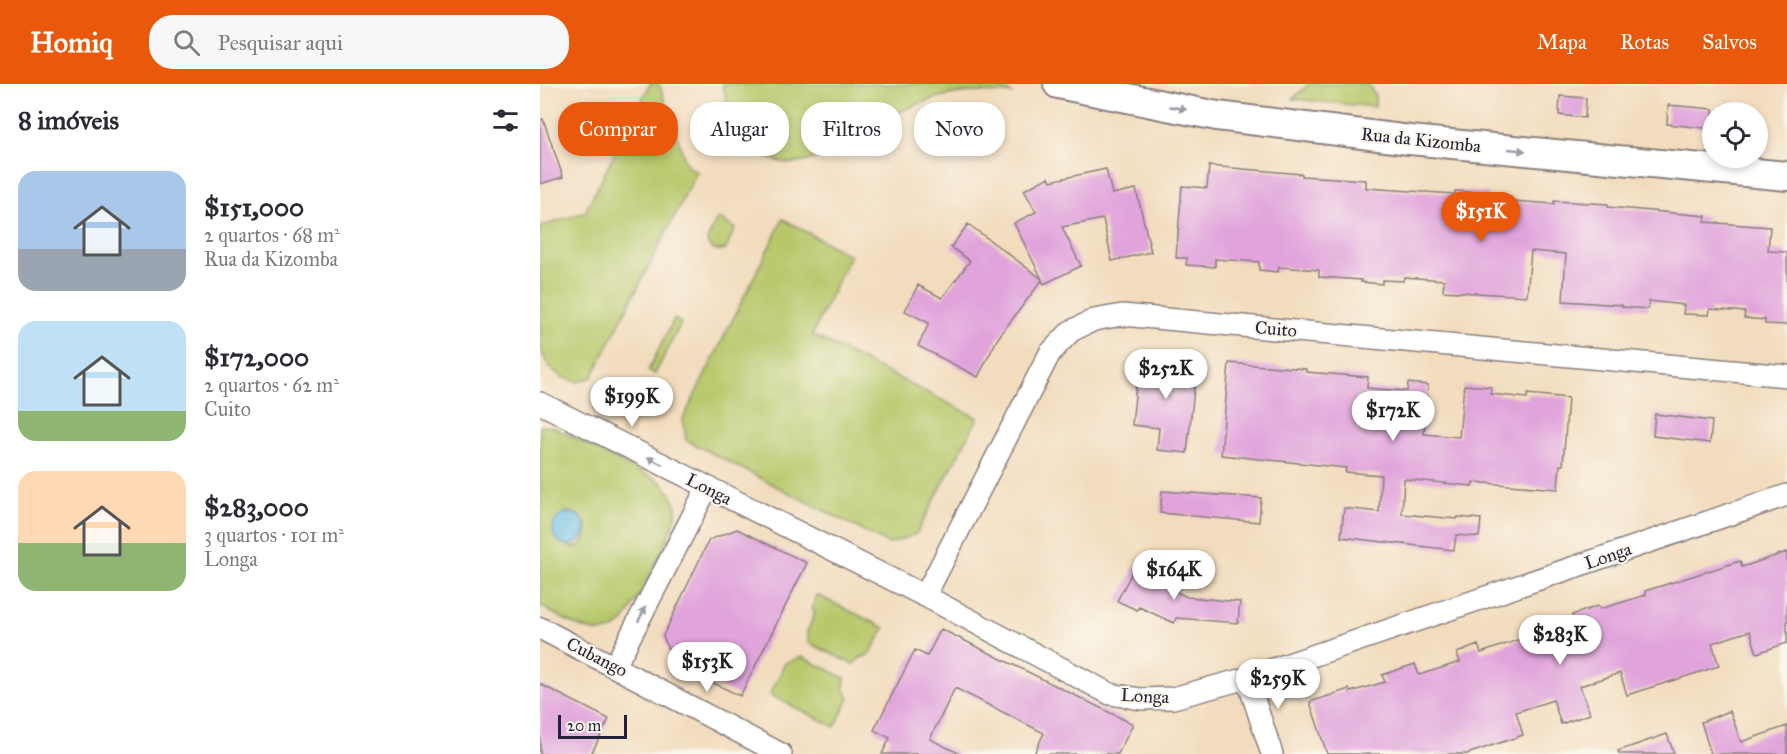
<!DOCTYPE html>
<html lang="pt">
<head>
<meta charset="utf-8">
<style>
	body { margin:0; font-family:"IM FELL Great Primer",serif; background:#f7f7f7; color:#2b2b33; height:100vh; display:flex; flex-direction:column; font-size:22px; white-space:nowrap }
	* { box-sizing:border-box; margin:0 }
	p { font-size:20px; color:#7c7c81 }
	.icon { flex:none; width:33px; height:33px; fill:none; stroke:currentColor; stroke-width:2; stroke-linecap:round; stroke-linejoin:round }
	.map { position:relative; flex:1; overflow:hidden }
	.details { display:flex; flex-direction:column; background:#fff; width:540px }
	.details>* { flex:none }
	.top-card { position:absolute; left:18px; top:18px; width:570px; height:54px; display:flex; gap:12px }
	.fabs { position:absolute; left:1162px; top:18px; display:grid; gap:12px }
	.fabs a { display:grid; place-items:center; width:66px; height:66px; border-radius:50%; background:#fff; box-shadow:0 3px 9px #0003; font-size:30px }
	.scale { position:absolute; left:18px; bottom:15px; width:69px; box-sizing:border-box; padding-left:6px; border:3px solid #22223b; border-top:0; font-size:16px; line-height:21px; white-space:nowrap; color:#22223b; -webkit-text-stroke:4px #fbf7ec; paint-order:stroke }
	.price { position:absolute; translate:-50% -51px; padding:0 14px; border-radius:21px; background:#fff; color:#222; font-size:20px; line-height:39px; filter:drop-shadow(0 2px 3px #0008) }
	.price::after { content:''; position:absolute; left:50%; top:36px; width:18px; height:14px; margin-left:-9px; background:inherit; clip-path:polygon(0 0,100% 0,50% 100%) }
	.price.active { background:#ea580c; color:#fff }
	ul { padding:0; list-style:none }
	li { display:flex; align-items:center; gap:18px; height:150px; padding:0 18px }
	li span { display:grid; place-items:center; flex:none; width:168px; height:120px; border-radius:18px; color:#555 }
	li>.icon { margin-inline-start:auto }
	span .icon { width:72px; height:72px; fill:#fffc; stroke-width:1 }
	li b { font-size:26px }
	h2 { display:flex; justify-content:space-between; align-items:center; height:72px; padding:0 18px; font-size:26px }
	.chip { padding:0 21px; border-radius:24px; background:#fff; box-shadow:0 3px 9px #0003; font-size:21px; line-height:54px }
	.chip.active { background:#ea580c; color:#fff }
	header { display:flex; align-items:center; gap:36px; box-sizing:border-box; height:84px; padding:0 30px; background:#ea580c; color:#fff }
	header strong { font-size:28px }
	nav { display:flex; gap:33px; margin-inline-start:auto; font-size:21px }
	.search { width:420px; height:54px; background:#f7f7f7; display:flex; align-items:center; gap:15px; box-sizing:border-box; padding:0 21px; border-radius:24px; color:#7c7c81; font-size:22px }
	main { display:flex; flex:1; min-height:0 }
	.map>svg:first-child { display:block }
	.green { fill:#b7c86b; stroke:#6c7553; stroke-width:1.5; fill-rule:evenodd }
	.water { fill:#67bee4; stroke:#447090; stroke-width:1.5 }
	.building { fill:#e0a3db }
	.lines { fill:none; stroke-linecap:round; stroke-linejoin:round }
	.street-casing { stroke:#8a7f7c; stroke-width:24 }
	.secondary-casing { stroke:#8a7f7c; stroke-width:32 }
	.street { stroke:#fff; stroke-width:21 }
	.secondary { stroke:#fff; stroke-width:28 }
	.oneway { fill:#9c9ca7 }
	.labels { text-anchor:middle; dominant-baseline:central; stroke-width:4.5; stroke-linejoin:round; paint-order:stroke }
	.street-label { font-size:18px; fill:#22223b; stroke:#fbf7ec }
</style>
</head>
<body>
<header>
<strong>Homiq</strong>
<div class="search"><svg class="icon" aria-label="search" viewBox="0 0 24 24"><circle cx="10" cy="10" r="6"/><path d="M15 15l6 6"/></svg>Pesquisar aqui</div>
<nav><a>Mapa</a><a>Rotas</a><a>Salvos</a></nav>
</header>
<main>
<section class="details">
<h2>8 imóveis<svg class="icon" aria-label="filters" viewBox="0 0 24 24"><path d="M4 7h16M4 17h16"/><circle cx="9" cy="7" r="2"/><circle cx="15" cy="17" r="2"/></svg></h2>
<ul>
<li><span style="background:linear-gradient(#a9c7e8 65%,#9aa5b1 0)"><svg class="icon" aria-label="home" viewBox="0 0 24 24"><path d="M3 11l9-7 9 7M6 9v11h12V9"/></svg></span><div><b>$151,000</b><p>2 quartos · 68 m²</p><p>Rua da Kizomba</p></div></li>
<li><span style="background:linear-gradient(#bfe0f5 75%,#8fb573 0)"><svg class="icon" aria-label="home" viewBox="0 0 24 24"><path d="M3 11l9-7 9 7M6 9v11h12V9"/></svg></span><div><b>$172,000</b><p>2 quartos · 62 m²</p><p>Cuito</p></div></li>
<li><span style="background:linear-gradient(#ffd9b3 60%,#8fb573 0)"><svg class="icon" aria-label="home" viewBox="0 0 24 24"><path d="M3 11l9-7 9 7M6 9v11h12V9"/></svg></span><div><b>$283,000</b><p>3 quartos · 101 m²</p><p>Longa</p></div></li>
</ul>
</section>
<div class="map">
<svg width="1247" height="670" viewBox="0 0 1247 670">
	<rect width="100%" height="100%" fill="#fbf7ec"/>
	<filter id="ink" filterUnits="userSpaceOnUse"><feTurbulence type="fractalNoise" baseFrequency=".0167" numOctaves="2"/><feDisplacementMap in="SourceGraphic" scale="12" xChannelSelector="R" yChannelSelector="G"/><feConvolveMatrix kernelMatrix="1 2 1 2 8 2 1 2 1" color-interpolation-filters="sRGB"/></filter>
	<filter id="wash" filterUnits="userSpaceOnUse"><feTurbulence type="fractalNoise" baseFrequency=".008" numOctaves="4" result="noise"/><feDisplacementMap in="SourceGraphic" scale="24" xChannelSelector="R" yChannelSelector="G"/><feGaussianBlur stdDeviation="1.35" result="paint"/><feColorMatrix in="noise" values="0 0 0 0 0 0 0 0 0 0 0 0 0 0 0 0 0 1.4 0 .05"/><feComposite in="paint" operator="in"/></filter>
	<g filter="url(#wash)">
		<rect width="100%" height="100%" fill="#f2dcbd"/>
		<path class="green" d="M110,0H119L147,82L157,88L52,293L37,298L22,293L10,284L3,271L0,261V143L45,128Z
			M182,0H452L473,10C460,9 446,8 432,8C410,9 386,16 366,25C346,33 327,44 309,54C295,63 281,74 264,78C239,83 210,70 198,48C191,33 187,16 182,0Z
			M769,0H828L835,12V23L753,15Z
			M177,134L195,144L186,165C176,168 170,166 167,157Z
			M243,135L310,172L272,251L438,334L376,450L349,460L146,356L143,335Z
			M134,235L141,239L115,290L108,287Z
			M0,342L13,343L121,398C130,407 137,417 136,430C136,444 93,525 83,538C79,542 74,546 68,547C48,552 18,531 0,522ZM25,428C37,427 43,433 47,443C44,488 0,446 25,428Z
			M277,511L345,544L329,571L320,574L313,580L269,559L267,547L275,530L272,523Z
			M262,573L305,594L304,604L309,614L295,643L230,611L245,579Z"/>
		<path class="water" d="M13 445a16 16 0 1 1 32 0a16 16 0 1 1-32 0Z"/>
		<g id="blocks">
			<path class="building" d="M1020,12L1046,14L1045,34L1019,31Z
				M1128,21L1173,25V45L1127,40Z
				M3,35L23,93L0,100V36Z
				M669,82L762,90V92L826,96V104L915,110V107L948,109V115L1014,120V117L1068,120V123L1166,132L1165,138L1230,143L1228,167L1247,168V241L1225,240V236L1204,234L1205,228L1170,225L1169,231L1143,230L1144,221L1109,217L1108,225L1082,223V221L1023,217L1026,170L991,167L987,212L903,207L904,196L864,193L863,197L842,196V200L821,198L822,196L779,193V186L739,183L738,188L719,186V178L675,175V183L646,181L647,174H636L642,102L667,104Z
				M566,85L572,110L596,105L611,168L572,177L563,135L522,143L541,182L504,200L502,196L458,254L438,293L378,262L389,239L365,227L378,201L402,214L430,177L411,163L428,140L502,195L474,139L496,128L484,106L509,93L511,97Z
				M599,272L657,278L647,369L617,366L619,344L592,341Z
				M689,279L766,285V288L828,293L827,304L867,307L868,299L888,301L884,350L919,353L924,301L951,303V310L987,314L988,310L1028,314L1023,381H1020L1018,405L933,398L932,402L864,395L862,430L917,435L918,433L941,435L939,453L916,451L914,466L801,453L804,424L839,428L841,391L805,388L806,384L681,371Z
				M1115,330L1172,337L1170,359L1113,352Z
				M622,407L721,414L719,438L620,429Z
				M197,445L267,479L200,612L133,579L123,552L169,456Z
				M1247,468V559L1217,569L1210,547L1172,559L1179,582L1087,611L1080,589L1040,602L1050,630L1021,640L1013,616L976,628L983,651L927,670H787L770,618L809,605L810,608L845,598L842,591L875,580L879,591L920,578L917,569L938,561L941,569L1034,536L1032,531L1058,522L1060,525L1106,511L1105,507L1200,477L1202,483Z
				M596,481L616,491L613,496L647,513L700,518L698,539L636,534L634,539L599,523L597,526L577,517Z
				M401,545L593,640L578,670H494L504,649L415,604L390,655L420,670H342L350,654L334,646L375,566L387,572Z
				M0,600L69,635L51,670H0Z
				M1190,627L1201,658L1247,642V670H1171L1161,638Z
				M1127,650L1134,670H1079L1078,667Z"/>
		</g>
	</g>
	<g filter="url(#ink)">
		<use href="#blocks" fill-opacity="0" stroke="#8a7f7c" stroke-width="1.5"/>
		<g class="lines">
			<g class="street-casing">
				<path id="street" d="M0,319L385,512L570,610L601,615L633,614L707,594L1247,411
					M385,512L510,269L531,247L554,236L582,231L1247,292
					M0,544L241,670
					M75,582L167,404
					M707,594L732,670"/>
			</g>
			<g class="secondary-casing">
				<path id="secondary" d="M518,0L677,32L870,56L1247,92"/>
			</g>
			<use href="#street" class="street"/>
			<use href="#secondary" class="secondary"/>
		</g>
		<defs><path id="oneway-solid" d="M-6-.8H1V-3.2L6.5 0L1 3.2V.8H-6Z" transform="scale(1.5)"/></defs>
		<g class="oneway">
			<use href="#oneway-solid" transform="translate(638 24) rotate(11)"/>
			<use href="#oneway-solid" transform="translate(977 66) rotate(6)"/>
			<use href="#oneway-solid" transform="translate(115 377) rotate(-153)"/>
			<use href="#oneway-solid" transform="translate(102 530) rotate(-63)"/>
		</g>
	</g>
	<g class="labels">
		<g class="street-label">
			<text transform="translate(881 56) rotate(6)">Rua da Kizomba</text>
			<text transform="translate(736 245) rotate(5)">Cuito</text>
			<text transform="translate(169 405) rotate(27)">Longa</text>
			<text transform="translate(1068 472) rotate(-19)">Longa</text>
			<text transform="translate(57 573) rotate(27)">Cubango</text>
			<text transform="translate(605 612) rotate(3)">Longa</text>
		</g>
	</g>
</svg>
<div class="fabs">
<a><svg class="icon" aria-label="locate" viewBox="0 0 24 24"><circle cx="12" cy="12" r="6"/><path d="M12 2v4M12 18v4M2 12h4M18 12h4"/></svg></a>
</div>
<div class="scale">20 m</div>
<b class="price active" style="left:941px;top:159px">$151K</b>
<b class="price" style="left:626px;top:316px">$252K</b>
<b class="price" style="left:92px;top:344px">$199K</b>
<b class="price" style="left:853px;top:358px">$172K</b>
<b class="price" style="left:634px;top:517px">$164K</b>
<b class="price" style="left:1020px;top:582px">$283K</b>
<b class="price" style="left:167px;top:609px">$153K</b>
<b class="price" style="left:738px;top:626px">$259K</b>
<div class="top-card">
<a class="chip active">Comprar</a>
<a class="chip">Alugar</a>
<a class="chip">Filtros</a>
<a class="chip">Novo</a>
</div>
</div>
</main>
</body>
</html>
